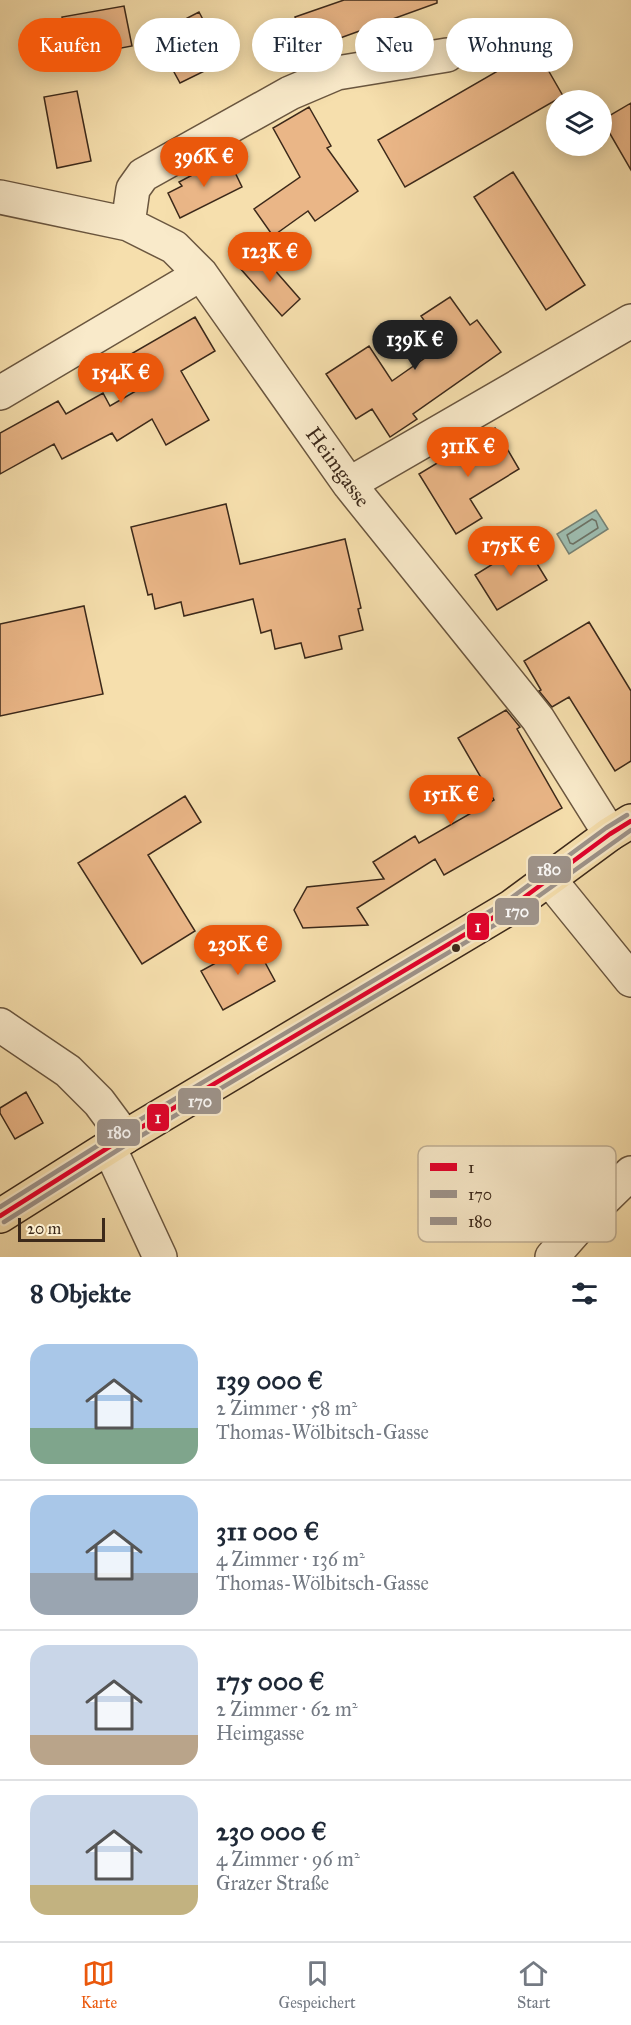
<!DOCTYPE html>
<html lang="de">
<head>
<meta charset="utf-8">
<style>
	body { margin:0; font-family:"IM FELL Great Primer",serif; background:#f2f2f3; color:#1f2937; height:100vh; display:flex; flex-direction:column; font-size:22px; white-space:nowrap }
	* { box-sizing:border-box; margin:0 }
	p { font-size:20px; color:#747a83 }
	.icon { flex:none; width:33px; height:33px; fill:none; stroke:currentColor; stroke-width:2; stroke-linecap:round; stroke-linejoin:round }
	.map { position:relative; height:1257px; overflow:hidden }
	.panel { display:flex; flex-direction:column; background:#fff; flex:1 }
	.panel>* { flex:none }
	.hud { position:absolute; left:18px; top:18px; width:596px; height:54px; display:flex; gap:12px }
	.controls { position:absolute; left:546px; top:90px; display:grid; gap:12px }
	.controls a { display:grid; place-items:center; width:66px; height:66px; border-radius:50%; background:#fff; box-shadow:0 3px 15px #0003; font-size:30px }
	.scale { position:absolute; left:18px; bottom:15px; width:87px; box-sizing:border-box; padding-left:6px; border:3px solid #3c291a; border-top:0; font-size:16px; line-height:21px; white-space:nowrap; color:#3c291a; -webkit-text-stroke:4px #f9eaca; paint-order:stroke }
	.price { position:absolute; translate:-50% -51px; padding:0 14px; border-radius:21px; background:#ea580c; color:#fff; font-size:20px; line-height:39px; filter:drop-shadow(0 2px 3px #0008) }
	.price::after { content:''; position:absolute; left:50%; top:36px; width:18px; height:14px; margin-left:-9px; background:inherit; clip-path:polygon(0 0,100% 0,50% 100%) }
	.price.active { background:#222; color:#fff }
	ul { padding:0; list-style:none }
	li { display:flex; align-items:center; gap:18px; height:150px; padding:0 30px }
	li+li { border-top:2px solid #e0e1e3 }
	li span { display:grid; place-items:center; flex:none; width:168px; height:120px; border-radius:18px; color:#555 }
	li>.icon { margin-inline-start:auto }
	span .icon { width:72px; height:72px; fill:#fffc; stroke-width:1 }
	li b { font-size:26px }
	h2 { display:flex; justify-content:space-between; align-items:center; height:72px; padding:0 30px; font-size:26px }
	.pill { padding:0 21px; border-radius:27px; background:#fff; box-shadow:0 3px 15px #0003; font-size:21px; line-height:54px }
	.pill.active { background:#ea580c; color:#fff }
	.dock { display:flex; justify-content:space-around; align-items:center; height:84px; border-top:2px solid #e0e1e3; background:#fff; font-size:16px; color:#747a83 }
	.dock a { display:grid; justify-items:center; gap:3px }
	.dock .active { color:#ea580c }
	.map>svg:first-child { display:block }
	.water { fill:#9dbcaf; stroke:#768173; stroke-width:1.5 }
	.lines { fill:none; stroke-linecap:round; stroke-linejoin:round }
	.shore { stroke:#6c7264; stroke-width:1.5 }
	.building { fill:#eab687; stroke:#3c291a; stroke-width:1.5 }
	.minor-casing { stroke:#6a563f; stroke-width:36 }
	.major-casing { stroke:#3c291a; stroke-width:36 }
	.minor { stroke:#f9eaca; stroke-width:33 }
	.major { stroke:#f6dfad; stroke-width:33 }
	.bus-1-casing { stroke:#f9eaca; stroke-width:9 }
	.bus-2-casing { stroke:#f9eaca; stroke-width:9 }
	.bus-3-casing { stroke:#f9eaca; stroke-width:9 }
	.bus-1 { stroke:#e4002b; stroke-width:4.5 }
	.bus-2 { stroke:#9e948c; stroke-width:4.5 }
	.bus-3 { stroke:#9e948c; stroke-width:4.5 }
	.bus-dot { fill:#3c291a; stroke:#f9eaca; stroke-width:2 }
	.labels { text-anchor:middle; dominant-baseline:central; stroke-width:4.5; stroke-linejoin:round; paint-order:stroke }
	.street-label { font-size:21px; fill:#3c291a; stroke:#f9eaca }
	.key { fill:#f9eaca; stroke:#c0b095; stroke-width:1.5 }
	.key-label { font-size:16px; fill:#3c291a }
	.line-badge { stroke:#f9eaca; stroke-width:2 }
	.badge-label { font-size:16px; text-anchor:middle; font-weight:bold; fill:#fff }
</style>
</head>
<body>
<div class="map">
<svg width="631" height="1257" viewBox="0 0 631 1257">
	<rect width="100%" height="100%" fill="#f6dfad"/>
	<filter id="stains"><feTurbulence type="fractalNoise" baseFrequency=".00333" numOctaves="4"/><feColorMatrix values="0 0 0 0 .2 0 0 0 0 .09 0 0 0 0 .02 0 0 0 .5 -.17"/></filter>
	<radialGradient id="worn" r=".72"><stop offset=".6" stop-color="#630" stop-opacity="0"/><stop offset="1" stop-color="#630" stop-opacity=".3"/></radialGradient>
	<path class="water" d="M596,510L608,529L569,554L557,534Z"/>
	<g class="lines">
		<path class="shore" d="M592,519L596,521L598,528L573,544L570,543L567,535Z"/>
	</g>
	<path class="building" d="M344,0H437V3L307,50L295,17Z
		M124,6L132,46L89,54L90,62L54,68L47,31L64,27L62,17Z
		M199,12L225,61L180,83L154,35Z
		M536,49L563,96L405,187L378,140Z
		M77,91L91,161L57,168L44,97Z
		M631,103V170L602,120Z
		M309,107L331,146L327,148L358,191L315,221L308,211L273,236L254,209L300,177L273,128Z
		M230,162L242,187L180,218L168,193L182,186L179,182L215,163L218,168Z
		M513,172L585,285L546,310L474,197Z
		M258,251L300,299L282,316L239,267Z
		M450,297L470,325L477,320L501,352L413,414L417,419L390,437L372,409L356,419L326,374L369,346L392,381L442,346L421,316Z
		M195,317L215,351L181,371L209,420L166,445L152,419L117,441L112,433L62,459L54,444L0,474V433L58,401L66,414L103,393L110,406L148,384L131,354Z
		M495,428L519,469L470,499L482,518L456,534L419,474Z
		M226,504L240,564L345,539L361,608L358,609L363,630L339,636L342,649L305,658L301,643L275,649L271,630L261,633L253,599L184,616L181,602L155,609L152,594L148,595L131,527Z
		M525,544L547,580L497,610L475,575Z
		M84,606L103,694L0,716V624Z
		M589,622L631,691V761L615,771L569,697L552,707L539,691L541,690L524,661Z
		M506,710L520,727L517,729L562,808L444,875L435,859L357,908L368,925L303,928L294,910L307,887L384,879L373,862L415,836L419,843L494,800L458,738Z
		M185,796L201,822L148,855L195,931L142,964L78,863Z
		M254,942L275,981L223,1010L201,971Z
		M26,1092L43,1123L15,1139L0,1113V1108Z"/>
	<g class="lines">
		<g class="minor-casing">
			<path id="minor" d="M0,197L128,224L174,247L201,274L349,484L538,719L610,834
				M128,224L133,189L143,175L290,93L337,73L447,55
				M0,393L201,274
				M349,484L631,321
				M549,879L631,980
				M0,1025L68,1071L99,1102L125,1137
				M109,1147L160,1257
				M552,1257L595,1208L631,1173"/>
		</g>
		<g class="major-casing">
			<path id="major" d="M0,1216L125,1137L511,907L610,834L631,821"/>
		</g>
		<use href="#minor" class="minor"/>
		<use href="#major" class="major"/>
		<g class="bus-1-casing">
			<path id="bus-1" d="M0,1216L125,1137L511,907L610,834L631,821"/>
		</g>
		<g class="bus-2-casing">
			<path id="bus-2" d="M4,1222L129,1143L515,913L631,830"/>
		</g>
		<g class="bus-3-casing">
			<path id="bus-3" d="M0,1207L121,1131L507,901L606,828L627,815"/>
		</g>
		<use href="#bus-1" class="bus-1"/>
		<use href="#bus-2" class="bus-2"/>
		<use href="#bus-3" class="bus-3"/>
	</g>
	<circle class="bus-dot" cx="456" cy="948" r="5"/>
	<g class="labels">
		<g class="street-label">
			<text transform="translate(338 467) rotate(54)">Heimgasse</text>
		</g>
	</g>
	<rect x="418" y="1146" width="198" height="96" rx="9" class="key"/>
	<rect x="430" y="1163" width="27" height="8" fill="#e4002b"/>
	<rect x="430" y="1190" width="27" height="8" fill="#9e948c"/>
	<rect x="430" y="1217" width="27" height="8" fill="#9e948c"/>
	<g class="key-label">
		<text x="468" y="1173">1</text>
		<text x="468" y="1200">170</text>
		<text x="468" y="1227">180</text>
	</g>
	<g class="line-badge">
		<rect x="527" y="855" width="45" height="29" rx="6" fill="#9e948c"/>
		<rect x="494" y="897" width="46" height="29" rx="6" fill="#9e948c"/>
		<rect x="466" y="912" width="24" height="29" rx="6" fill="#e4002b"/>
		<rect x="177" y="1087" width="45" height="28" rx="6" fill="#9e948c"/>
		<rect x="146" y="1103" width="24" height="29" rx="6" fill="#e4002b"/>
		<rect x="96" y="1118" width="45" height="29" rx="6" fill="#9e948c"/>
	</g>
	<g class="badge-label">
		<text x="549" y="875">180</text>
		<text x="517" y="917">170</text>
		<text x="478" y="932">1</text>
		<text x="200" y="1107">170</text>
		<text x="158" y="1123">1</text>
		<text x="119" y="1138">180</text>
	</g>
	<rect width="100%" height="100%" filter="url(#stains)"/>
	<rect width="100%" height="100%" fill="url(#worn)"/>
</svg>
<div class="controls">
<a><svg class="icon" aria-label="layers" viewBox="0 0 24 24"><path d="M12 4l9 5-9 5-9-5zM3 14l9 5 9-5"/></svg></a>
</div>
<div class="scale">20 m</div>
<b class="price" style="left:204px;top:188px">396K €</b>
<b class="price" style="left:270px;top:283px">123K €</b>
<b class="price active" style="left:415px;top:371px">139K €</b>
<b class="price" style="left:121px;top:404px">154K €</b>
<b class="price" style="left:468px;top:478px">311K €</b>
<b class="price" style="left:511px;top:577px">175K €</b>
<b class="price" style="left:451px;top:826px">151K €</b>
<b class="price" style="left:238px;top:976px">230K €</b>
<div class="hud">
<a class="pill active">Kaufen</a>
<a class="pill">Mieten</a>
<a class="pill">Filter</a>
<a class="pill">Neu</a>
<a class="pill">Wohnung</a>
</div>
</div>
<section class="panel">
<h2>8 Objekte<svg class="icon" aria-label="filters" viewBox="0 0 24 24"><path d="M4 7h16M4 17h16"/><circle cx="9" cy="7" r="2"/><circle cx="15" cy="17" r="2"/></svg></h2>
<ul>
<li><span style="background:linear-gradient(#a9c7e8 70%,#7fa58c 0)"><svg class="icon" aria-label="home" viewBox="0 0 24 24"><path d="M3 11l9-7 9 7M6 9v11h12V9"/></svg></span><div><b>139 000 €</b><p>2 Zimmer · 58 m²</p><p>Thomas-Wölbitsch-Gasse</p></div></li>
<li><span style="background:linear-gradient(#a9c7e8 65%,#9aa5b1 0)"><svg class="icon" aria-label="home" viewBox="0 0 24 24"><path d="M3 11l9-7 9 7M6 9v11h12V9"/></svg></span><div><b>311 000 €</b><p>4 Zimmer · 136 m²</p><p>Thomas-Wölbitsch-Gasse</p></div></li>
<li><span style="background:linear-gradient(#c9d6e8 75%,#b9a48a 0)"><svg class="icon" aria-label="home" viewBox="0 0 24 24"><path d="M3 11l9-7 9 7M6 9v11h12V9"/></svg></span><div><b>175 000 €</b><p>2 Zimmer · 62 m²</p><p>Heimgasse</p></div></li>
<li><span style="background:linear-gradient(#c9d6e8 75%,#c2b280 0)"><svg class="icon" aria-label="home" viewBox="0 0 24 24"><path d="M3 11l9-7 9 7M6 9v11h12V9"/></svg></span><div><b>230 000 €</b><p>4 Zimmer · 96 m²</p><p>Grazer Straße</p></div></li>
</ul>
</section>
<nav class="dock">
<a class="active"><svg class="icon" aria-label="map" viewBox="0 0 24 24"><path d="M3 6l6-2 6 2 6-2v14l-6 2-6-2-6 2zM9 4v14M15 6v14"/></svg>Karte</a>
<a><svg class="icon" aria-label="saved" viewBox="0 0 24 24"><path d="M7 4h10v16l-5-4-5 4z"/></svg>Gespeichert</a>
<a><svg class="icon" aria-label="home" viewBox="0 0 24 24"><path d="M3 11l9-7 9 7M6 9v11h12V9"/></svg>Start</a>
</nav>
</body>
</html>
